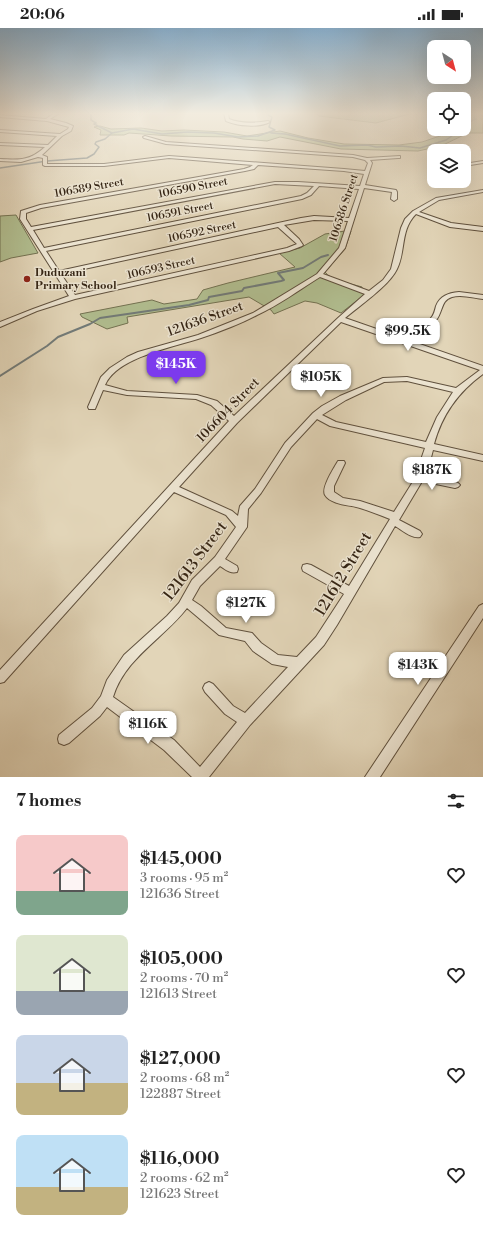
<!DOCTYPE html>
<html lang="en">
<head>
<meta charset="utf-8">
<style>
	body { margin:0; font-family:"Libre Bodoni",serif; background:#f2f2f2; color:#222; height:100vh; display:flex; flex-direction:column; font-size:15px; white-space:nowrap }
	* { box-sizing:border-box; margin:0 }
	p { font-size:13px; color:#767676 }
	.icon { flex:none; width:22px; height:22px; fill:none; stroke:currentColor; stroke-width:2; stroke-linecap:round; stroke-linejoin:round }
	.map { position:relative; height:749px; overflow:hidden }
	.details { display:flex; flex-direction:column; background:#fff; flex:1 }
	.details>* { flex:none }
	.needle { width:26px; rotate:144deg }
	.tools { position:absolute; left:427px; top:12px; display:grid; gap:8px }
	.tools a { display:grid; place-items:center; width:44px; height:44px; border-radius:8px; background:#fff; box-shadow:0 4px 16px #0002; font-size:20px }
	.price { position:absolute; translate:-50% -34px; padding:0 9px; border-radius:8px; background:#fff; color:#222; font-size:13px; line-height:26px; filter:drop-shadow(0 1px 2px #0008) }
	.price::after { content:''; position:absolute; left:50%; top:24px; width:12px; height:9px; margin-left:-6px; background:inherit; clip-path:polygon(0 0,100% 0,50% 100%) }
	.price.on { background:#7c3aed; color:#fff }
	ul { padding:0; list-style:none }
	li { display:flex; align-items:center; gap:12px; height:100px; padding:0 16px }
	li span { display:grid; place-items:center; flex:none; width:112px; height:80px; border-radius:8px; color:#555 }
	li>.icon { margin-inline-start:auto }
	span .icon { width:48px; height:48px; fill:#fffc; stroke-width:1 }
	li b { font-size:17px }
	h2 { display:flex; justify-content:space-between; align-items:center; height:48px; padding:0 16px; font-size:17px }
	.status { display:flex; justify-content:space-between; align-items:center; height:28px; padding:0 20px; background:#fff; direction:ltr }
	.status svg { height:11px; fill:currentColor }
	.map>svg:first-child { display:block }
	.green { fill:#b1be90; stroke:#737252 }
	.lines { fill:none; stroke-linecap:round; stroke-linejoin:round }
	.stream-far1 { stroke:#727b79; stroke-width:1.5 }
	.stream { stroke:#727b79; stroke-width:2 }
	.street-casing { stroke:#60513e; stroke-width:2 }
	.street { fill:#ece4d1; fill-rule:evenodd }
	.poi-dot { fill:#8f2418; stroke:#ece4d1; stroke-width:1.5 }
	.labels { text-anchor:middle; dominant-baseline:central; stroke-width:3; stroke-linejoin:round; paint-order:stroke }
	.far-street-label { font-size:11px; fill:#352515; stroke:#ece4d1 }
	.far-poi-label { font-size:11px; font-weight:bold; fill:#352515; stroke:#ece4d1; text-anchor:start }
	.street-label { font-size:13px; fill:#352515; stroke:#ece4d1 }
	.near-street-label { font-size:16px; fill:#352515; stroke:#ece4d1 }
</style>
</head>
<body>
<div class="status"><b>20:06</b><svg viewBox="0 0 49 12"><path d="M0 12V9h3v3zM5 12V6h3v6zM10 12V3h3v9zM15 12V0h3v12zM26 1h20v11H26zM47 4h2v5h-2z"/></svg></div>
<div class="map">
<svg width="483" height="749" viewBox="0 0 483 749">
	<rect width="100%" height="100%" fill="#e2d5b8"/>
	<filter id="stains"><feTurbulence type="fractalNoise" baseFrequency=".005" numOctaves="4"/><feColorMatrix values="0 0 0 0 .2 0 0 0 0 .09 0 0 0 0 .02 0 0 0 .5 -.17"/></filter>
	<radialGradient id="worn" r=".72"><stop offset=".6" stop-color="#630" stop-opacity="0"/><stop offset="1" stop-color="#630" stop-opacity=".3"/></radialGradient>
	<path class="green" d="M316,85H413L376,95L319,88Z
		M471,85H483V105H468L441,118L418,123L341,121L280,109L267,113L243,111L233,109L171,108L129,105L124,107H100L101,102L94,99L100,98L111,101L141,100L162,103L184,102L224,104L247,108L280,103L308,110L344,116L399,117L422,114L452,104L455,101H464V92Z
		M16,187L38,225L11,230L0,234V188Z
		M345,203H351L345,221L325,244C330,252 352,256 362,259L364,267L341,285L317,275L305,273L274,286L271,282L249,269L127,289L128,295L107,301L82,289L80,286L152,272L164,276L197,271L203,262L228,255L295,239L279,225L300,220L325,206Z"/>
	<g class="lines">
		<path class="stream-far1" d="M91,85V92L96,95L94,96L112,105
			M464,96L476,91L473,89L475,85
			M271,105L285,106L340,118L367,117L376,119L401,118L420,120L446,112L456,105L458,101
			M0,140L47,133L87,130L94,126L99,119L95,116L96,114L105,111L112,105L133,101L162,106L187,104L214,105L238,109L258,108L275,102L269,99L272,89L268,87L270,85"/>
		<path class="stream" d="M0,348L47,318L58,309L90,296L100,290L189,277L208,272L209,269L242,263L244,260L281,253L284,252L278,245L303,240L321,229L328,227"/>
		<g class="street-casing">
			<path id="street" d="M54,85L58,86L50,91L66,95L73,98L71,103L62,108L42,127L47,129V136H104L169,128L344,141L365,143L368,135L365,132L353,129L166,116L144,110L143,109L145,108L166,114L353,127L367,130L400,128V130H398L370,132L372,135L365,157L396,162L397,164V171L394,173L391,171L392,164L364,160L345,220L323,246L369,263L383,252L391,241L401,200L405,191L413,183L436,170L483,162V164L439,172L419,184L451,195L483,199V203L450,199L416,186C400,202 406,223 397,241C389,258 359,278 345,290L483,338V346C458,364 442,387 434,416L483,427V433L433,422L428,441L434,449L458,455L460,457L458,459L455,460L431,455L428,454L424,450L399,492L420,503L422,506L420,509C412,511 402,502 395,498L337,597L324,617L250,697L209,749H192L164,722L107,679L100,688L69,715L64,717L59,715L58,711L59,707L92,680L101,668L107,652L124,627L167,588L179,575L192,552L215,529L236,499L226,487L174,464L4,654L0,655V642L229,393L211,377L196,371L127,367L103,362L95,381H89L88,379L101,349L110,340L127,329L138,324L198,307L253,285L317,246L339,220L348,193L314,192L284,197L299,211L303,217L302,218L289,223L75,271L37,283L0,299V294L33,281L69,268L20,191L21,183L40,177L244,141L250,139L253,137L169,130L104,138H45L43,137V130L38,129L21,134L0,133V131C19,132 30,133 45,119L0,117V115L48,117L57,108L0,104V102L60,106L68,101L69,99L47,93L0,89V87L46,91ZM258,137L344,143L364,146L360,158L298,154H275L31,199L26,191V185L41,180L245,143L254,141ZM275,156L314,158L307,165L301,168L44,220L33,202ZM319,158L359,161L349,190L314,188L301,190L59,243L46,223L302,171L311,167ZM278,199L297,216L287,220L75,267L61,246ZM320,249L365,266L338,290L234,388L217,373L197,367L127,363L105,357C117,329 174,319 201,310C219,304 240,296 257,287C279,277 299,262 320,249ZM341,294L480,342L456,360L407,349L383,350L340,368L322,378L313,385L285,415L255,461L240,478L238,488L232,483L179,459L237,395ZM407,353L453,364L437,389L426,414L336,394L322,387L346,372L384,354ZM317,391L330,398L425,420L414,452L394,484L360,473L343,470L334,464V458L345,435L344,433H338C334,440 321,460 325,467C331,477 351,477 360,480C370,483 380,487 390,491L349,558L311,537L307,536L303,537L302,540L303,543L344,566L316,609L297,629L278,627L261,615L252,605L226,600L201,578L192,572L200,558L220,538C225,541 230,546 237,544L238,541L237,538L225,531L247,499L248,481L261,465L291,419ZM187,580L219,607L245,613L253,623L272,636L288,639L245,685L233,678L213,656L209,654L205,656L203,660L205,664L225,686L237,694L200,739L174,712L113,669C125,630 163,611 187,580Z
				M224,85H228L229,91C241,96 255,95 268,93L270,94C258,100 238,98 226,93Z
				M483,133V135L464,138V136Z
				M459,264L483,267V271C473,270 462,266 452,269C437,273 446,293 425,299C421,300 419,301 416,300L415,299C419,295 427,295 431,290C434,287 435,282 436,278C440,268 448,265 459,264Z
				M483,576V590L380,749H365L479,578Z"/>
		</g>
		<use href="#street" class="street"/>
	</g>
	<linearGradient id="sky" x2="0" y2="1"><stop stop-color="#89b4d6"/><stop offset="0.45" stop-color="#f2ecdf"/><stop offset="1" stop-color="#f2ecdf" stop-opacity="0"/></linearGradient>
	<rect width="483" height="190" fill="url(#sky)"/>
	<circle class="poi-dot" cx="27" cy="251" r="4"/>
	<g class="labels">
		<g class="far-street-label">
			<text transform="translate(89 160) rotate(-10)">106589 Street</text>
			<text transform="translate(193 160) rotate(-11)">106590 Street</text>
			<text transform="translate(344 180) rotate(-72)">106586 Street</text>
			<text transform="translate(180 184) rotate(-11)">106591 Street</text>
			<text transform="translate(202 204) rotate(-12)">106592 Street</text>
			<text transform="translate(161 240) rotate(-13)">106593 Street</text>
		</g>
		<g class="far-poi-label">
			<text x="35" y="245">Duduzani<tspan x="35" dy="13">Primary School</tspan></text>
		</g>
		<g class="street-label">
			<text transform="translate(205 291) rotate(-20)">121636 Street</text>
			<text transform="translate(228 382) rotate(-46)">106604 Street</text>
		</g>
		<g class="near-street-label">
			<text transform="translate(195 533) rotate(-53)">121613 Street</text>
			<text transform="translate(343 546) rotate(-59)">121612 Street</text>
		</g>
	</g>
	<rect width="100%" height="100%" filter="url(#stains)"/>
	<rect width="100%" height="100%" fill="url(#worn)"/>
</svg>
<div class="tools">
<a><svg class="needle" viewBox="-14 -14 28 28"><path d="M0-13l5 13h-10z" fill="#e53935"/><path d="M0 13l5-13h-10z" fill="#767676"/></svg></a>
<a><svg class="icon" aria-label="locate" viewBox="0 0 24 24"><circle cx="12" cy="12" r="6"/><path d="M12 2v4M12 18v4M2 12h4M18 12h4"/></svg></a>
<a><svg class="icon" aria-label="layers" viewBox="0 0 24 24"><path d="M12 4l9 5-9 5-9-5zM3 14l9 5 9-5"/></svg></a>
</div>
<b class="price" style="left:408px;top:324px">$99.5K</b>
<b class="price on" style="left:176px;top:357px">$145K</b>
<b class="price" style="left:321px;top:370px">$105K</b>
<b class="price" style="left:432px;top:463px">$187K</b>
<b class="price" style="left:246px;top:596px">$127K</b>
<b class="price" style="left:418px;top:658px">$143K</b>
<b class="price" style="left:148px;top:717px">$116K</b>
</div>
<section class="details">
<h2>7 homes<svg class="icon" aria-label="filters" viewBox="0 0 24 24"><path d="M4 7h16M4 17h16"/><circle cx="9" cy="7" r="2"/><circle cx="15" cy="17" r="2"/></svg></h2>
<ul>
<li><span style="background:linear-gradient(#f6c9c9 70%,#7fa58c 0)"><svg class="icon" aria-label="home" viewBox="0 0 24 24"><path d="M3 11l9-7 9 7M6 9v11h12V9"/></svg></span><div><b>$145,000</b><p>3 rooms · 95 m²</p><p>121636 Street</p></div><svg class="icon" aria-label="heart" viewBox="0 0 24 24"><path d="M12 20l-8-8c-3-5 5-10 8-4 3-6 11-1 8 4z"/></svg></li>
<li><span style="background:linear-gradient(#dfe7d0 70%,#9aa5b1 0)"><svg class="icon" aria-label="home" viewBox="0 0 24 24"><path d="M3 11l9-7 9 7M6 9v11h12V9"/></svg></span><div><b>$105,000</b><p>2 rooms · 70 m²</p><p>121613 Street</p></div><svg class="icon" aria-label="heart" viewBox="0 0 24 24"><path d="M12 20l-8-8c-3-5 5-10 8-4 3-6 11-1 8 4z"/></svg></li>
<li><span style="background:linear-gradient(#c9d6e8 60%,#c2b280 0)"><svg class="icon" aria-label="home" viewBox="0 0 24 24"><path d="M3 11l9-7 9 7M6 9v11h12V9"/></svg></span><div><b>$127,000</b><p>2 rooms · 68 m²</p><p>122887 Street</p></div><svg class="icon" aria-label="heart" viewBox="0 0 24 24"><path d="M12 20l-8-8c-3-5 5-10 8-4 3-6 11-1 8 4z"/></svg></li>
<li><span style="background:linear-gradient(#bfe0f5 65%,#c2b280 0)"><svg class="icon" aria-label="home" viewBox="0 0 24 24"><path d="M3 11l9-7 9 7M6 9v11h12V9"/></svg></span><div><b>$116,000</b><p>2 rooms · 62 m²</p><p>121623 Street</p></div><svg class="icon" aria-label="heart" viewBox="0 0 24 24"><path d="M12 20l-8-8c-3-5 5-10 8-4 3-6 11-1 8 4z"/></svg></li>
</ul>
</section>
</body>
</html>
